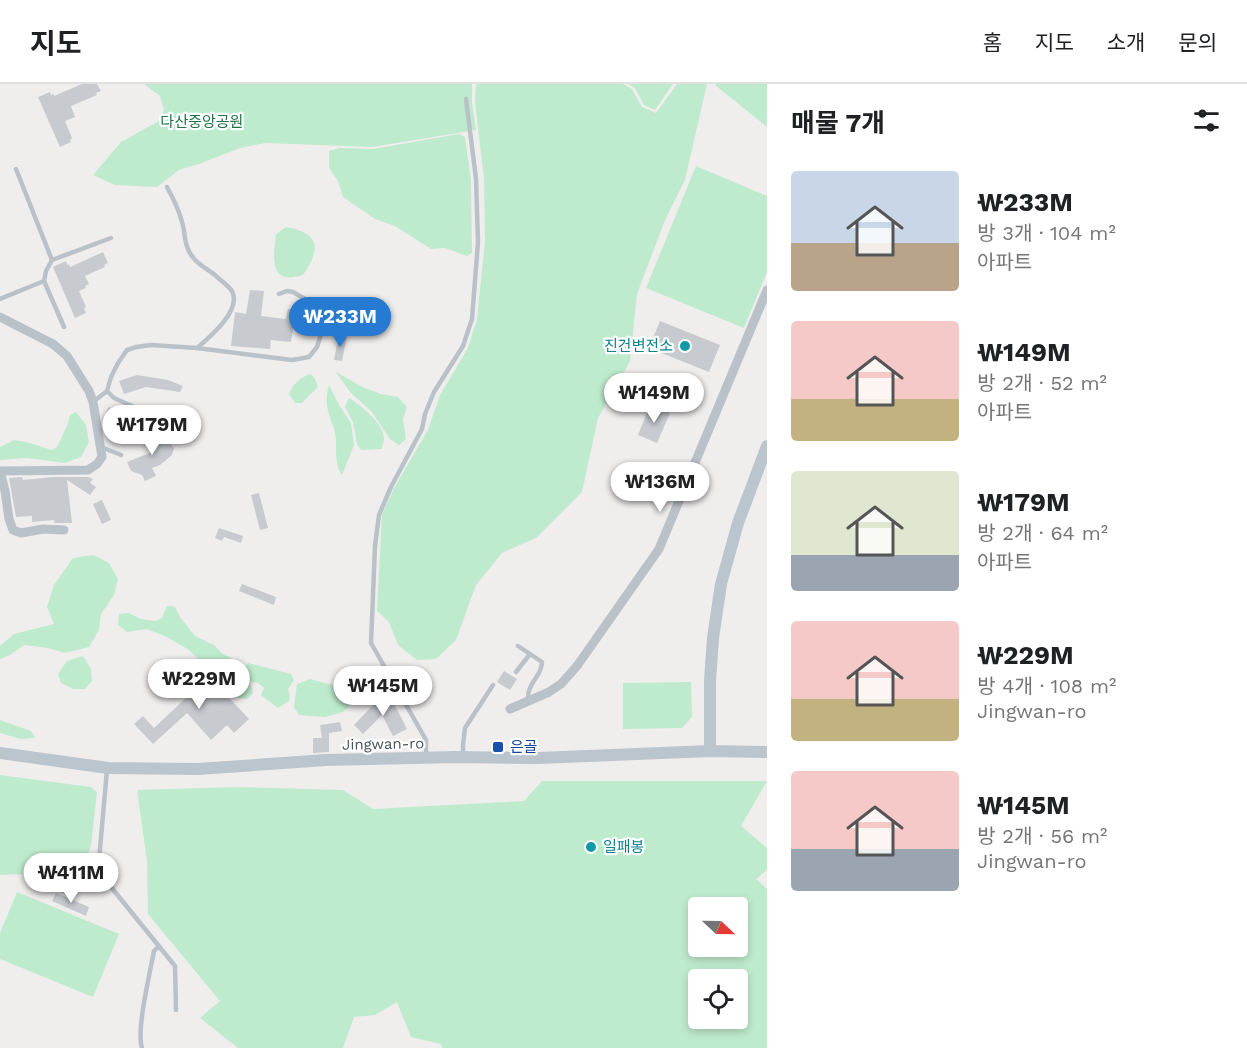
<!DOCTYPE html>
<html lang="ko">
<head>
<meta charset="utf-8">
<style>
	body { margin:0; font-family:"Work Sans","Noto Sans KR",sans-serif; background:#f6f6f6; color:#202124; height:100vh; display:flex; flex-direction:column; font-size:22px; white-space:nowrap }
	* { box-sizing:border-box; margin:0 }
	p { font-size:20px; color:#757577 }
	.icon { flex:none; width:33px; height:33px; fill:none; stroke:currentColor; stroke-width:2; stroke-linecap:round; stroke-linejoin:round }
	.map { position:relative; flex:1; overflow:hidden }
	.panel { display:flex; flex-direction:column; background:#fff; width:480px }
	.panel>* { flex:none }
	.needle { width:39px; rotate:112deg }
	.buttons { position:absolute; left:688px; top:813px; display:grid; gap:12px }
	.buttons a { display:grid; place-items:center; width:60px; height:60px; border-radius:6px; background:#fff; box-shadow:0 3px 9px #0003; font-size:30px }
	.price { position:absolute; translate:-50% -51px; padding:0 14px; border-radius:21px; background:#fff; color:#222; font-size:20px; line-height:39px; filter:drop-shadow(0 2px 3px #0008) }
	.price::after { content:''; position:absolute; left:50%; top:36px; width:18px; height:14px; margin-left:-9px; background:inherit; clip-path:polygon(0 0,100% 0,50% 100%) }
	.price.active { background:#267ad1; color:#fff }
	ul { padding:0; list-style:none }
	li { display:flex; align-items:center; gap:18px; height:150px; padding:0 24px }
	li span { display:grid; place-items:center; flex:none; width:168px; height:120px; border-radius:6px; color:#555 }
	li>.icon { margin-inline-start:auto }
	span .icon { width:72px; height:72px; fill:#fffc; stroke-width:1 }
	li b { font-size:26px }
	h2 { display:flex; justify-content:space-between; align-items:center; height:72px; padding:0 24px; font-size:26px }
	header { display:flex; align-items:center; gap:36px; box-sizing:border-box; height:84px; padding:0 30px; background:#fff; border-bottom:2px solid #e0e0e0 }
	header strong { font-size:28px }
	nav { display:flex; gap:33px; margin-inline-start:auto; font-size:21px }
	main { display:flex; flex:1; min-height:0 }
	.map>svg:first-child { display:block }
	.green { fill:#beebcd; fill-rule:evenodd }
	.building { fill:#c7cbd0 }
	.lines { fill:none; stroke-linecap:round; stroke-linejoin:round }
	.lane { stroke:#bac2c9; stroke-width:4.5 }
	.street { stroke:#bac2c9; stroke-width:9 }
	.secondary { stroke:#bac5ce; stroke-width:12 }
	.culture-dot { fill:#0f9aa8; stroke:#fff; stroke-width:2 }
	.transit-dot { fill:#1a4fb4; stroke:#fff; stroke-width:2 }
	.labels { text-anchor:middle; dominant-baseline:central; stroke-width:4.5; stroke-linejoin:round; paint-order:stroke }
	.park-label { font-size:15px; fill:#1d7545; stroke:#fff }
	.culture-label { font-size:15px; fill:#0d838f; stroke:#fff; text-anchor:end }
	.street-label { font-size:15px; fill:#475259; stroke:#fff }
	.transit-label { font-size:15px; fill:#164399; stroke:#fff; text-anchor:start }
</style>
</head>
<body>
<header>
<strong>지도</strong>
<nav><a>홈</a><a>지도</a><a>소개</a><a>문의</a></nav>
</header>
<main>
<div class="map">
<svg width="767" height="964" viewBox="0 0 767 964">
	<rect width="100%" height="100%" fill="#f0eded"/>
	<path class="green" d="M144,0H472V19L476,46L372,63L265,59L240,64L199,80L179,86L157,103L115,101L93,91L121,58L159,37L164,26L160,12Z
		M476,0H623L632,5L642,23L656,29L677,0H707L685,96L665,136L637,210L630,277L598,334L582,408L536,454L502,469L476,501L456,556L436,575L417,576L398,561L389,538L377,527L382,431L394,404L428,346L440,311L468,264L477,235L485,157L484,95L475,18Z
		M628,0H673L655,26L644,21L635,4Z
		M716,0H767V43L715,1Z
		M459,50L465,53L471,96L472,169L467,172L445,164L431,165L395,142L375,135L343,113L338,97L329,84V67L340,64L373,65Z
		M696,82L767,112V188L744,244L646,204Z
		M286,143C293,144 299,146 305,149C323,159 312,178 303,191C269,202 273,174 276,150Z
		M335,287L362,303L381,310L398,313L407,323L403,335L406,355L399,361L390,355L371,327L350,308Z
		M311,290L315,295L318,303L302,319H295L289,310C292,301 302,292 311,290Z
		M329,301L339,321L351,339L354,361L342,391C333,378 338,363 335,349C334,342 330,336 329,330C326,321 326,311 329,301Z
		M349,314C361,322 384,339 384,355C384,358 382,362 382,365L361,366L357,360L353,338L345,323Z
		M76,328L86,341L89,358L81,373L65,379L27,374L0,376V363L14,356L26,358L52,366L57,363L67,342L70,331Z
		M94,471L109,479L118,495L114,511L101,530L99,546L89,563L65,569L48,564L24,561L10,571L0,575V562L14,550L54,540L47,523L54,501L73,474Z
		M167,522L175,523L180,533L195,552L214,561L223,570L236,577C237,588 240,598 251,602L253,609L247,615L239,614L230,609L209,585L189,566L167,553L147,545L127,548L118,541L119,530L128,529L141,535L155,537L162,534Z
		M83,572L91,585L92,597L85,605H73L61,599L58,590L67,577Z
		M248,579L291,590L294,596L288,605L290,612L289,617L278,624L261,611L264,604L258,599L248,597L241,589Z
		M310,595L343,604L355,603L363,610L343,628L325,633L299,631L294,623L297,600Z
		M691,598L692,633L682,644L623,645V599Z
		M0,636L31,647L35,654L21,655L0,649Z
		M0,691L91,703L97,708L91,762L83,782L56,784L25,790L0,791Z
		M542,697H767L741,742L767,764V786L756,795L767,805V964H442L441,960L411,953L397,918L375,931L354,933L343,964H238L200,934L220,917L148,830L147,777L137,706L237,703L343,706L373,725L524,717ZM699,824H738V862H699ZM699,896H738V934H699Z
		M17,808L119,850L93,913L0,875V849Z"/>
	<path class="building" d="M82,0H97L101,7L96,9L97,11L71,22L75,33L65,37L72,54L70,56L71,58L60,63L38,13L50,8L51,11L54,10V12Z
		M103,168L108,179L104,181L105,183L85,192L89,200L85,202L86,204L79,207L86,223L84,224L86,229L75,234L53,183L66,177L67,181L69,180L70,183Z
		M250,206L264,207L261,232L286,235L288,225L296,226L291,258L271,256L270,265L231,262L235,228L246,230Z
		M660,237L720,261L709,288L649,264Z
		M339,250L347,251L342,277L334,276Z
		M137,291L168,296L183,302L180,308L146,303L124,310L119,297Z
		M650,321L670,329L657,359L638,351Z
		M109,323L120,328L113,342L105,347L103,335Z
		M156,343L174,364L172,371L160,381L152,384L156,392L145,397L142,391L131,387L127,378L157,366L145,352Z
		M22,393L23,396L53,393H88L93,395L90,399L96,403L90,411L67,396L72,439H54V436L32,438V432L16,433L9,394Z
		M259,409L268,444L260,446L251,411Z
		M102,416L111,436L102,440L93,420Z
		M219,444L243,452L241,459L224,453L222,457L215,454Z
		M242,500L276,513L274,521L239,507Z
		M202,585L249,635L234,649L227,641L211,656L187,629L153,660L134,640L143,632L154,644L186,614L179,607Z
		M504,587L517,595L510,606L497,598Z
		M389,610L407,645L393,652L382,631L363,650L354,641L376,618Z
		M340,638L342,647L329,649V668L313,669V654H322L320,641Z
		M56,809L89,823L86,832L52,817Z"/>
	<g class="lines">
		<path class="lane" d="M16,85L52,176
			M167,103C173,114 179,125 182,138C185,146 184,157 188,165C193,178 205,183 215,191C219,195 229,202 232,207C242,226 210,253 197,264
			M0,215L44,197
			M64,243L44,197L46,187L52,176L111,154
			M107,307L114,314L143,327
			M93,318L107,307L111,293L118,279L127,266L136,263L151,261L197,264L292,276L309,273L317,263L323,244L324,225L321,221L310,218L293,208L287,207L279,210
			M101,363L121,371
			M518,562L542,578C542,590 532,596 529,607C528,609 528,615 528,618
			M516,588L530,570
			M463,670V661L465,644L493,601
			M426,673V656L371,559L375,462L379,431L391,403L422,345L425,330L434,308L463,262L472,235L478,158L476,95L466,15
			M107,686L98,787L175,882L176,926
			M142,964C136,946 150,889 154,867L159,862"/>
		<path class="street" d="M0,233L53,260L67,272L89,307L93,318L102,373L97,380L88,386L0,387L5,407L9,435L13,446L21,449L43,445L64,446
			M510,625L549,608L561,600L577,582L659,465L767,206"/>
		<path class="secondary" d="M710,667V597L713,554L721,500L738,439L767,362
			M0,669L108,684L198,685L326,676L455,673L539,674L710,667L767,668"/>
	</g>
	<g class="culture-dot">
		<circle cx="685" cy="262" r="6"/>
		<circle cx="591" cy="763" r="6"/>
	</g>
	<rect class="transit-dot" x="492" y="657" width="12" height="12" rx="3"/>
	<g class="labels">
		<g class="park-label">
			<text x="202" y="38">다산중앙공원</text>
		</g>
		<g class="culture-label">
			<text x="673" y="262">진건변전소</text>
			<text x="603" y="763" text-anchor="start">일패봉</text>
		</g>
		<g class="street-label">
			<text transform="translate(383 660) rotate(-1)">Jingwan-ro</text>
		</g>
		<g class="transit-label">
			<text x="510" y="663">은골</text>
		</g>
	</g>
</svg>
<div class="buttons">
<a><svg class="needle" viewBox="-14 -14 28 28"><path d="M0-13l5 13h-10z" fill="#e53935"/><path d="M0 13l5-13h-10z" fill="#757577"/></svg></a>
<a><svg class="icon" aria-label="locate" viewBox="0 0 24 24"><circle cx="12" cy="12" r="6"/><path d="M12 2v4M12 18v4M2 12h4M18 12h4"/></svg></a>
</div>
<b class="price active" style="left:340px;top:264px">₩233M</b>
<b class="price" style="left:654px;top:340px">₩149M</b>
<b class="price" style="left:152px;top:372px">₩179M</b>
<b class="price" style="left:660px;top:429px">₩136M</b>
<b class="price" style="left:199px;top:626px">₩229M</b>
<b class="price" style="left:383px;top:633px">₩145M</b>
<b class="price" style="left:71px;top:820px">₩411M</b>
</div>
<section class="panel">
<h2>매물 7개<svg class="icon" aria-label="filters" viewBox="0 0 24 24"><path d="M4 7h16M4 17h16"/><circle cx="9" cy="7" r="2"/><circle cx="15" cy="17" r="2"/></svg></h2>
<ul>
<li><span style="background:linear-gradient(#c9d6e8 60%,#b9a48a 0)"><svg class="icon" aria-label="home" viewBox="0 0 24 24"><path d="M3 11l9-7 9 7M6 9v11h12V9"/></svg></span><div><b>₩233M</b><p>방 3개 · 104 m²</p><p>아파트</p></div></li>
<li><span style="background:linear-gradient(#f6c9c9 65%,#c2b280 0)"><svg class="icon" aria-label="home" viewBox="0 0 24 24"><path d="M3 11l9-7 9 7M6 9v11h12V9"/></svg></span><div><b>₩149M</b><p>방 2개 · 52 m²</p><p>아파트</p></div></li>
<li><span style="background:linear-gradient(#dfe7d0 70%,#9aa5b1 0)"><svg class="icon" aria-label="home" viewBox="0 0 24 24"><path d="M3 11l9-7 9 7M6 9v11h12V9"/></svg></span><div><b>₩179M</b><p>방 2개 · 64 m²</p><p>아파트</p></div></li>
<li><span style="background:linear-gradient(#f6c9c9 65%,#c2b280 0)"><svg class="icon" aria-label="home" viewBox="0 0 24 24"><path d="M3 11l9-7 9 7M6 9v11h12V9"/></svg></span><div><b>₩229M</b><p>방 4개 · 108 m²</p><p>Jingwan-ro</p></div></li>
<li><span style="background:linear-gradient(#f6c9c9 65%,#9aa5b1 0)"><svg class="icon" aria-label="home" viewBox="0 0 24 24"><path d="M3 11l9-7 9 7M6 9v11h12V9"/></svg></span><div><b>₩145M</b><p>방 2개 · 56 m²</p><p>Jingwan-ro</p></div></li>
</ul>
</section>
</main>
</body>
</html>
